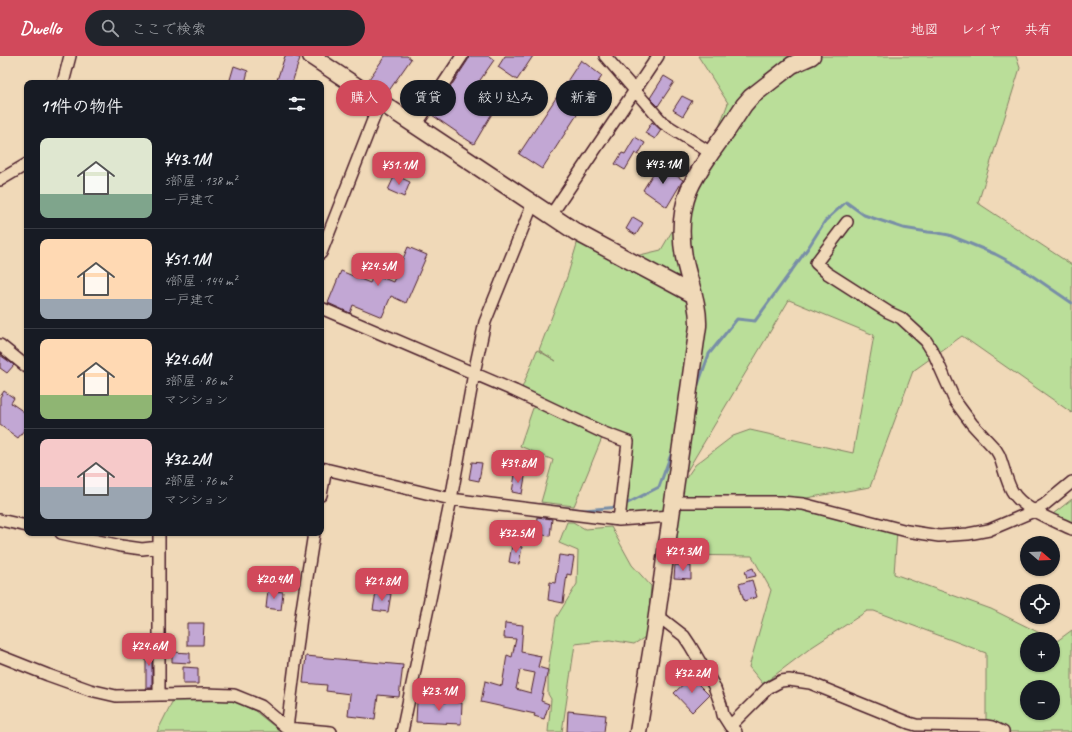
<!DOCTYPE html>
<html lang="ja">
<head>
<meta charset="utf-8">
<style>
	body { margin:0; font-family:Caveat,"Klee One",sans-serif; background:#20242c; color:#f1f3f6; height:100vh; display:flex; flex-direction:column; font-size:15px; white-space:nowrap }
	* { box-sizing:border-box; margin:0 }
	p { font-size:13px; color:#9ea1a6 }
	.icon { flex:none; width:22px; height:22px; fill:none; stroke:currentColor; stroke-width:2; stroke-linecap:round; stroke-linejoin:round }
	.map { position:relative; flex:1; overflow:hidden }
	.drawer { position:absolute; left:24px; top:24px; width:300px; height:456px; display:flex; flex-direction:column; background:#171b24; border-radius:8px; box-shadow:0 1px 3px #0004 }
	.drawer>* { flex:none }
	.guide { position:absolute; left:336px; top:24px; width:380px; height:36px; display:flex; gap:8px }
	.needle { width:26px; rotate:109deg }
	.tools { position:absolute; left:1020px; top:480px; display:grid; gap:8px }
	.tools a { display:grid; place-items:center; width:40px; height:40px; border-radius:50%; background:#171b24; box-shadow:0 1px 3px #0004; font-size:20px }
	.price { position:absolute; translate:-50% -34px; padding:0 9px; border-radius:8px; background:#d1495b; color:#fff; font-size:13px; line-height:26px; filter:drop-shadow(0 1px 2px #0008) }
	.price::after { content:''; position:absolute; left:50%; top:24px; width:12px; height:9px; margin-left:-6px; background:inherit; clip-path:polygon(0 0,100% 0,50% 100%) }
	.price.active { background:#222; color:#fff }
	ul { padding:0; list-style:none }
	li { display:flex; align-items:center; gap:12px; height:100px; padding:0 16px }
	li+li { border-top:1px solid #363941 }
	li span { display:grid; place-items:center; flex:none; width:112px; height:80px; border-radius:8px; color:#555 }
	li>.icon { margin-inline-start:auto }
	span .icon { width:48px; height:48px; fill:#fffc; stroke-width:1 }
	li b { font-size:17px }
	h2 { display:flex; justify-content:space-between; align-items:center; height:48px; padding:0 16px; font-size:17px }
	.pill { padding:0 14px; border-radius:18px; background:#171b24; box-shadow:0 1px 3px #0004; font-size:14px; line-height:36px }
	.pill.active { background:#d1495b; color:#fff }
	header { display:flex; align-items:center; gap:24px; box-sizing:border-box; height:56px; padding:0 20px; background:#d1495b; color:#fff }
	header strong { font-size:19px }
	nav { display:flex; gap:22px; margin-inline-start:auto; font-size:14px }
	.search { width:280px; height:36px; background:#20242c; display:flex; align-items:center; gap:10px; box-sizing:border-box; padding:0 14px; border-radius:22px; color:#9ea1a6; font-size:15px }
	.map>svg:first-child { display:block }
	.green { fill:#bade99; stroke:#827e62; fill-rule:evenodd }
	.lines { fill:none; stroke-linecap:round; stroke-linejoin:round }
	.stream { stroke:#788ea7; stroke-width:3 }
	.building { fill:#c2a7d4; stroke:#4a1f2b; fill-rule:evenodd }
	.street-casing { stroke:#4a1f2b; stroke-width:14 }
	.secondary-casing { stroke:#4a1f2b; stroke-width:19 }
	.street { stroke:#f0d9b8; stroke-width:11 }
	.secondary { stroke:#f0d9b8; stroke-width:16 }
</style>
</head>
<body>
<header>
<strong>Dwello</strong>
<div class="search"><svg class="icon" aria-label="search" viewBox="0 0 24 24"><circle cx="10" cy="10" r="6"/><path d="M15 15l6 6"/></svg>ここで検索</div>
<nav><a>地図</a><a>レイヤ</a><a>共有</a></nav>
</header>
<div class="map">
<svg width="1072" height="676" viewBox="0 0 1072 676">
	<rect width="100%" height="100%" fill="#f0d9b8"/>
	<filter id="ink" filterUnits="userSpaceOnUse"><feTurbulence type="fractalNoise" baseFrequency=".025" numOctaves="2"/><feDisplacementMap in="SourceGraphic" scale="8" xChannelSelector="R" yChannelSelector="G"/><feConvolveMatrix kernelMatrix="1 2 1 2 8 2 1 2 1" color-interpolation-filters="sRGB"/></filter>
	<g filter="url(#ink)">
		<path class="green" d="M698,0H1016L1020,12L978,147L1072,209V357L962,280L913,315L870,431L783,446L897,476L894,518L991,553L1052,583H1027V609H1053V583L1057,585L1072,574V676H1000L986,670V597L874,555H867L812,591L763,628L749,611L771,534L752,500L670,499L675,438L695,409L733,380L750,374L853,397L874,279L789,244L672,440L667,458L621,459L630,385L520,337L537,294L556,305L539,294L567,221L580,178L623,203L661,194L695,136L728,47ZM1027,631H1053V657H1027Z
			M534,349L604,377L574,450L541,446L553,404L520,390Z
			M1072,443V472L1053,458Z
			M567,466H573L585,473L611,471L632,509L651,530L647,580L634,588L610,584L575,588L562,676H548L551,643L548,638V613L556,562L577,528L578,495L559,487Z
			M174,642L234,645L255,655L280,675L294,676H157Z"/>
		<g class="lines">
			<path class="stream" d="M697,331L709,298L737,263L755,265L808,192L825,165L846,146L864,159L903,172L928,176L938,177L949,179L995,198L1018,210L1072,247
				M499,444L584,454L619,451
				M624,449L659,431L673,393"/>
		</g>
		<path class="building" d="M285,0H293L300,2L292,27H276Z
			M385,0H407L411,3L388,36L369,23Z
			M469,0H489L494,4L476,30L500,44L474,88L458,78V77L432,59L468,4Z
			M505,0H533L517,24L498,11Z
			M581,4L602,20L542,113L519,98Z
			M234,10L248,15L245,27H229Z
			M664,20L674,26L658,50L650,42Z
			M682,40L692,45L683,60L673,54Z
			M652,66L661,74L655,83L645,77Z
			M635,81L645,87L638,99L635,97L625,114L615,108L622,97L625,98Z
			M659,108L669,114V115L683,124L667,151L643,134Z
			M395,119L410,126L404,141L388,134Z
			M633,161L643,167L636,179L626,173Z
			M408,191L427,199L406,247L391,240L382,261L353,249L350,257L328,247L341,215L370,227L374,218L393,226Z
			M0,299L14,309L7,317L0,312Z
			M4,335L14,342L11,347L27,358V370L18,382L0,369V341Z
			M472,406L482,407L479,425L469,423Z
			M515,419L525,421L522,438L512,436Z
			M537,461L552,463L550,480L535,478Z
			M512,489L522,491L519,508L509,506Z
			M559,499L574,501L571,519L567,518L563,547L548,544L550,526L555,527Z
			M675,509L691,510V523L674,522Z
			M753,512L756,520L747,522L745,515Z
			M752,524L757,541L744,545L739,528Z
			M268,534L283,536L281,554L266,552Z
			M376,536L391,538L388,556L373,554Z
			M187,567H204L203,589H187Z
			M505,567L523,569L521,596L541,600L538,611L548,614L541,645L549,648L544,663L534,660L535,658L481,646L485,625L502,630L507,599L512,601L516,583L504,582ZM520,614L535,617L531,637L516,633Z
			M146,590H152V632H146Z
			M172,596L190,597V607L172,606Z
			M306,600L403,609L399,641L378,639L375,663L348,660L350,638L326,635L327,629L303,627Z
			M183,611L198,612V628H183Z
			M691,621L709,639L692,656L674,637Z
			M417,645L462,647L461,668L416,666Z
			M568,655L606,659L604,676H567Z"/>
		<g class="lines">
			<g class="street-casing">
				<path id="street" d="M605,0L663,67L711,97
					M63,27L70,0
					M416,69L462,0
					M0,124L27,108
					M551,159L658,0
					M847,166L816,207L827,217L888,256L901,262L926,285L934,298L955,345L972,368L996,394L999,399C1003,409 1007,427 1012,435C1023,454 1053,464 1072,473
					M321,197L380,46
					M321,252L515,335L604,377L628,386L619,464
					M0,289L27,311
					M321,412L451,443L619,464L671,460
					M321,439L326,413
					M673,446H781L803,448L907,475L939,480L968,478L989,474L1034,455L1044,449L1072,426
					M0,464L27,470
					M61,477L121,490L142,493L159,491
					M159,477V639
					M657,559L684,580L690,589L714,630L721,649L723,659L730,670L736,676
					M0,600L48,619L90,634L116,640L204,638L234,639L261,650L287,672L331,676
					M730,670L768,632L781,625L789,624L810,627L909,667L916,669L986,670L992,671L1003,676
					M287,672L302,553L314,477
					M402,676L451,443L474,317L485,266L533,147"/>
			</g>
			<g class="secondary-casing">
				<path id="secondary" d="M311,0L576,176L694,239
					M638,676L656,566L698,270C699,246 688,224 684,201C680,179 681,155 689,134C695,120 703,109 711,97C723,81 734,65 744,49L751,41L792,9L812,0"/>
			</g>
			<use href="#street" class="street"/>
			<use href="#secondary" class="secondary"/>
		</g>
	</g>
</svg>
<div class="tools">
<a><svg class="needle" viewBox="-14 -14 28 28"><path d="M0-13l5 13h-10z" fill="#e53935"/><path d="M0 13l5-13h-10z" fill="#9ea1a6"/></svg></a>
<a><svg class="icon" aria-label="locate" viewBox="0 0 24 24"><circle cx="12" cy="12" r="6"/><path d="M12 2v4M12 18v4M2 12h4M18 12h4"/></svg></a>
<a>+</a>
<a>−</a>
</div>
<b class="price active" style="left:663px;top:129px">¥43.1M</b>
<b class="price" style="left:399px;top:130px">¥51.1M</b>
<b class="price" style="left:378px;top:231px">¥24.5M</b>
<b class="price" style="left:518px;top:428px">¥39.8M</b>
<b class="price" style="left:516px;top:498px">¥32.5M</b>
<b class="price" style="left:683px;top:516px">¥21.3M</b>
<b class="price" style="left:274px;top:544px">¥20.4M</b>
<b class="price" style="left:382px;top:546px">¥21.8M</b>
<b class="price" style="left:149px;top:611px">¥24.6M</b>
<b class="price" style="left:692px;top:638px">¥32.2M</b>
<b class="price" style="left:439px;top:656px">¥23.1M</b>
<div class="guide">
<a class="pill active">購入</a>
<a class="pill">賃貸</a>
<a class="pill">絞り込み</a>
<a class="pill">新着</a>
</div>
<section class="drawer">
<h2>11件の物件<svg class="icon" aria-label="filters" viewBox="0 0 24 24"><path d="M4 7h16M4 17h16"/><circle cx="9" cy="7" r="2"/><circle cx="15" cy="17" r="2"/></svg></h2>
<ul>
<li><span style="background:linear-gradient(#dfe7d0 70%,#7fa58c 0)"><svg class="icon" aria-label="home" viewBox="0 0 24 24"><path d="M3 11l9-7 9 7M6 9v11h12V9"/></svg></span><div><b>¥43.1M</b><p>5部屋 · 138 m²</p><p>一戸建て</p></div></li>
<li><span style="background:linear-gradient(#ffd9b3 75%,#9aa5b1 0)"><svg class="icon" aria-label="home" viewBox="0 0 24 24"><path d="M3 11l9-7 9 7M6 9v11h12V9"/></svg></span><div><b>¥51.1M</b><p>4部屋 · 144 m²</p><p>一戸建て</p></div></li>
<li><span style="background:linear-gradient(#ffd9b3 70%,#8fb573 0)"><svg class="icon" aria-label="home" viewBox="0 0 24 24"><path d="M3 11l9-7 9 7M6 9v11h12V9"/></svg></span><div><b>¥24.6M</b><p>3部屋 · 86 m²</p><p>マンション</p></div></li>
<li><span style="background:linear-gradient(#f6c9c9 60%,#9aa5b1 0)"><svg class="icon" aria-label="home" viewBox="0 0 24 24"><path d="M3 11l9-7 9 7M6 9v11h12V9"/></svg></span><div><b>¥32.2M</b><p>2部屋 · 76 m²</p><p>マンション</p></div></li>
</ul>
</section>
</div>
</body>
</html>
